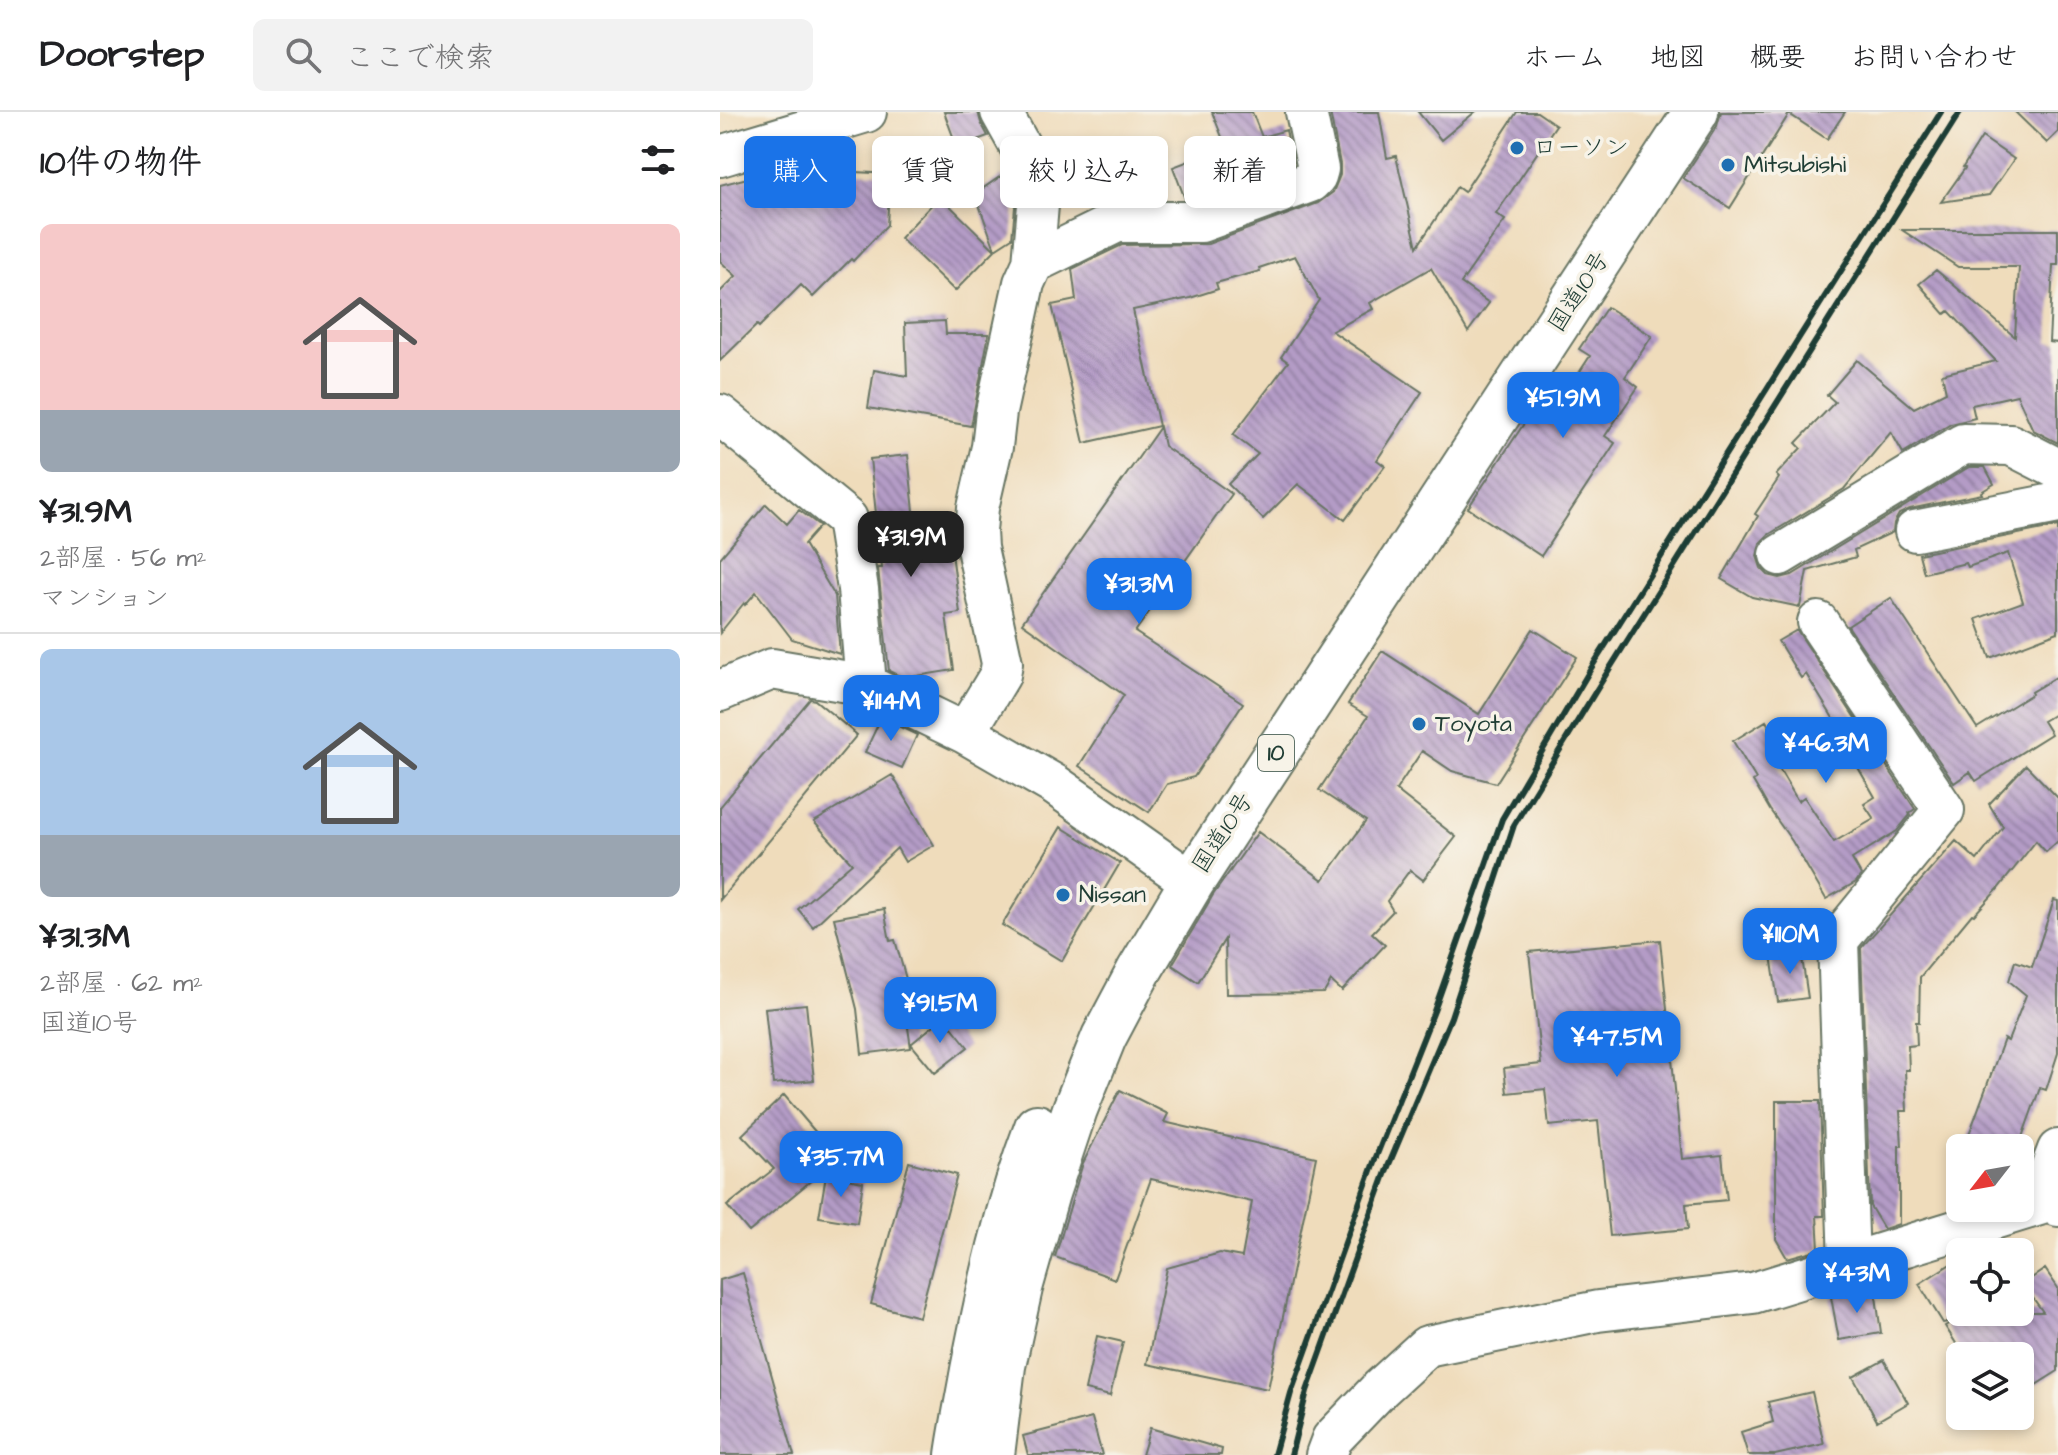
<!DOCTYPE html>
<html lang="ja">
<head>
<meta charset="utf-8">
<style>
	body { margin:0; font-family:"Architects Daughter","Klee One",sans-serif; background:#f2f2f2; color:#202124; height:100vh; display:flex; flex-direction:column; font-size:30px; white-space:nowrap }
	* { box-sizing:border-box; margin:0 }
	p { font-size:26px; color:#757577 }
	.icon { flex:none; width:44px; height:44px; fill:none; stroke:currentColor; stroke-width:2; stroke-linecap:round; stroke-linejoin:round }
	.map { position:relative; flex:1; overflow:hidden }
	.panel { display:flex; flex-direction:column; background:#fff; width:720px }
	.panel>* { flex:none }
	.top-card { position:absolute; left:24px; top:24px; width:760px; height:72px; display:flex; gap:16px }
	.needle { width:52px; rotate:239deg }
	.tools { position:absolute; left:1226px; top:1022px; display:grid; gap:16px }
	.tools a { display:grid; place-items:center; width:88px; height:88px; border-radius:12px; background:#fff; box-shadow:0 4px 12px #0003; font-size:40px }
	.price { position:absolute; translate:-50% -68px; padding:0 18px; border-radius:16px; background:#1a73e8; color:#fff; font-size:26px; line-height:52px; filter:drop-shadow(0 2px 4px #0008) }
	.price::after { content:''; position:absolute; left:50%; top:48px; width:24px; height:18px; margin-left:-12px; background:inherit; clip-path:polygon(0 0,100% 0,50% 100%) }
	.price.selected { background:#222; color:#fff }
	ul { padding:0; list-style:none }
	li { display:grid; align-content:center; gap:16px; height:424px; padding:0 40px }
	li+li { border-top:2px solid #e0e0e0 }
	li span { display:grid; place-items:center; height:248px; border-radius:12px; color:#555 }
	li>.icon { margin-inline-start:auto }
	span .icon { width:144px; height:144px; fill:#fffc; stroke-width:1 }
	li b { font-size:34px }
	h2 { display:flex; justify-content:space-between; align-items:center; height:96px; padding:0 40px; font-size:34px }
	.pill { padding:0 28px; border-radius:12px; background:#fff; box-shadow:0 4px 12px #0003; font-size:28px; line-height:72px }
	.pill.selected { background:#1a73e8; color:#fff }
	header { display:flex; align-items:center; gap:48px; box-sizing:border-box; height:112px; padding:0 40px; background:#fff; border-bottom:2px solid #e0e0e0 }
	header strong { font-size:38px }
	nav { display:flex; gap:44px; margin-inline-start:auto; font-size:28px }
	.search { width:560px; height:72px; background:#f2f2f2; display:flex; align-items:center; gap:20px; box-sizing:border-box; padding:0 28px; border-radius:12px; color:#757577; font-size:30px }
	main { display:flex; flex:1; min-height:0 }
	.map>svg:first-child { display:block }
	.building { fill:url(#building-back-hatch) }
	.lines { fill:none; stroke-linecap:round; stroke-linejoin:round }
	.minor-casing { stroke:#687563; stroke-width:44 }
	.highway-casing { stroke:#687563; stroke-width:48 }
	.minor { stroke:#fff; stroke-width:40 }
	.highway { stroke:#fff; stroke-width:44 }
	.rail { stroke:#1f3d34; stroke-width:6 }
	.poi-dot { fill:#1f6fb2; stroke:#f7f3e8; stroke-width:3 }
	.labels { text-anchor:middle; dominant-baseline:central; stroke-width:7; stroke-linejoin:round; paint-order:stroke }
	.shield { fill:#f7f3e8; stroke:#60746a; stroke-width:2 }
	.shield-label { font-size:22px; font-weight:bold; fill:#1f3d34 }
	.poi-label { font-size:24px; fill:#1f3d34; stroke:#f7f3e8; text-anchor:start }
	.street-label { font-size:24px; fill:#1f3d34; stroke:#f7f3e8 }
</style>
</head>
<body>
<header>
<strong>Doorstep</strong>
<div class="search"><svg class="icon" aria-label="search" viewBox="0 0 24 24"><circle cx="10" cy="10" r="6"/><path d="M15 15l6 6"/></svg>ここで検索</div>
<nav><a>ホーム</a><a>地図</a><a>概要</a><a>お問い合わせ</a></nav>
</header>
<main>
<section class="panel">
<h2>10件の物件<svg class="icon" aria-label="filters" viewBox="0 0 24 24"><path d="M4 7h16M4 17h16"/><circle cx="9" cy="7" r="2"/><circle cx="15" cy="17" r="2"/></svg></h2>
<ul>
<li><span style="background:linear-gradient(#f6c9c9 75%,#9aa5b1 0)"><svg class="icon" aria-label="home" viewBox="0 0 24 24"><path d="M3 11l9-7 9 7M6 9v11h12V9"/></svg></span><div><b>¥31.9M</b><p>2部屋 · 56 m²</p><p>マンション</p></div></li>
<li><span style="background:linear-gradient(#a9c7e8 75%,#9aa5b1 0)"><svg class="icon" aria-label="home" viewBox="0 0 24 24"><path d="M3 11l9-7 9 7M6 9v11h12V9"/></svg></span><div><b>¥31.3M</b><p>2部屋 · 62 m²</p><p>国道10号</p></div></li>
</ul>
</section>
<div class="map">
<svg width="1338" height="1343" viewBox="0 0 1338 1343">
	<defs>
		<pattern id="building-back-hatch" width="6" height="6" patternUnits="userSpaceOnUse" patternTransform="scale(2)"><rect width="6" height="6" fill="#b49bc6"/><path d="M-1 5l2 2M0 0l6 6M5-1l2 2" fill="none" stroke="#9280a2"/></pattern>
	</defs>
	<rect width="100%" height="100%" fill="#f7f3e8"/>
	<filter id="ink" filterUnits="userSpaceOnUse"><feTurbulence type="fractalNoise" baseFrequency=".0125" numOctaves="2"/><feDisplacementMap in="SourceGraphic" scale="16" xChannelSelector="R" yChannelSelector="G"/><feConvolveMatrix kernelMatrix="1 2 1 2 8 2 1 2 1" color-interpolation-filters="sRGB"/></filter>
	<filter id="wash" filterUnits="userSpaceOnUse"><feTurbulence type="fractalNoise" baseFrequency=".006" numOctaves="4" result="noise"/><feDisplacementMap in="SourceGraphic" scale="32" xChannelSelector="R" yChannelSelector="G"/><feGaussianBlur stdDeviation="1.8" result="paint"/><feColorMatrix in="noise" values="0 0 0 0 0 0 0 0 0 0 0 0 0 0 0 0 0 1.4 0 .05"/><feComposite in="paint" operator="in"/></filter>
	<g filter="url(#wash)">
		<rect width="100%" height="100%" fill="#efdcbb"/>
		<g id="blocks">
			<path class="building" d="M224,0H258L261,11L268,24L237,35Z
				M492,0H532L542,25L566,18L573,52L477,87H465L453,55L506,35Z
				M610,0H659L667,46L676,44L697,135L737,75L744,80L797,0H817L836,13L776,102L785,108L741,171L769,191L748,220L711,156L650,191L653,197L612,219L702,280L657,348L665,354L625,408L578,372L543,407L508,372L538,342L513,323L568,250L561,245L599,188L575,144L539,156L540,159L496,171L498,177L470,186L413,198L439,314L364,331L332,193L356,188L352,157L402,133L488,132L598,91L613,80L620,63V52Z
				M698,0H755L721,28Z
				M1001,0H1125L1107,27L1069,2L1010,96L963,66L997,14Z
				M1295,0H1338V20L1327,31Z
				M1262,25L1294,47L1269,83L1221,90L1245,56L1243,55Z
				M99,53L101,58L170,62L167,113L133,149L131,147L93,185L81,173L39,215L37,213L0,249V180L16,164L0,149V73L55,59L56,65Z
				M281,64L296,85L292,126L275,137L255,82Z
				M220,84L275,138L235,179L180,126Z
				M1182,118H1338V153H1333L1329,230L1338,231V331L1313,318L1297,283L1252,293L1255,306L1231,312L1183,341L1171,320L1124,377L1048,423L1040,431L1037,444L1041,456L1048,463L1060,466L1072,463L1249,355H1265L1274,372L1261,380L1262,382L1190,397L1179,402L1174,411L1173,420L1134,438L1136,445L1087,459L1080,495L1032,485L1001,467L1038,404L1035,402L1059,366L1056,363L1081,336L1076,331L1115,290L1107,283L1137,248L1194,296L1226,280L1222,262L1276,249L1229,199L1225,202L1199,172L1216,158L1295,225L1299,155H1238Z
				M887,195L932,224L905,265L918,275L885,324L895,331L821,444L748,396L823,283L838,293L870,244L859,237Z
				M225,209L226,222H269L251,314L148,296L154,258L187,264L185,211Z
				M440,315L444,334L512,382L415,520L523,591L474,665L447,672L429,700L359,654L404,583L302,511Z
				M188,343L199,446L232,441L240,501L226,503L234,558L184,566L169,559L158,456H162L150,347Z
				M46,392L67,412L79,398L100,414L84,432L115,484L120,542L72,527L36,480L25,493L24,491L0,521V446Z
				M1338,414V520L1270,546L1256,507L1303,490L1288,441L1248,455L1246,451L1204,461L1199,442Z
				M1171,486L1257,616L1312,582L1311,580L1338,564V600L1323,609L1331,622L1256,669L1250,660L1234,671L1128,514Z
				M813,517L857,545L776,671L732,659L702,639L676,678L736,725L703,768L690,758L667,789L673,799L652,821L665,833L622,879L611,869L604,881L506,882L505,827L478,870L452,853L493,783L538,720L603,768L646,709L599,678L648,604L628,592L662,539L759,602Z
				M1077,518L1195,697L1189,701L1190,703L1177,719L1132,747L1141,763L1136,770L1106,787L1072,729L1050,698L1033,669L1036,667L1013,629L1046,609L1062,636L1051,643L1078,689L1084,685L1114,730L1154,707L1144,692L1155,685L1113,612L1116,611L1086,562L1081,566L1058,529Z
				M90,587L95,588L137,623L0,788V695Z
				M161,606L197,623L182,656L145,640Z
				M1306,653L1338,686V729L1326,740L1316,729L1277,778L1254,803L1252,802L1200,865L1199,910H1196L1197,933L1188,934L1189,958H1185L1187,999H1180L1182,1034H1179V1112L1164,1117L1150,1094L1141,836L1236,729L1257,748L1283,715L1269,692Z
				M172,663L214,733L185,750L177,736L93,815L78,797L132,751L94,710Z
				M341,715L400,751L342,849L282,813Z
				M1334,788L1338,789V941L1326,978L1320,976L1298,1036H1244L1284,927L1288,929L1306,883L1289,869L1295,849L1312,855Z
				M164,797L170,829L175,828L186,867L181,868L191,936L142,942L137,897L114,806Z
				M940,828L962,1047L1002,1043L1007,1088L966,1092L968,1117L890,1124L878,1009L829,1014L825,977L787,981L784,956L821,952L809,840Z
				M1081,839L1088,886L1058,890L1051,843Z
				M86,892L94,968L53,972L45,896Z
				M224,905L248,935L215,961L191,932Z
				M400,978L448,1002L444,1010L596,1045L548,1277L427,1252L447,1156L500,1141L522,1145L532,1090L431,1067L395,1167L335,1145L363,1051Z
				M64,983L115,1043L94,1061L99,1062L29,1120L7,1094L54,1057L22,1023Z
				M1056,989H1100L1104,1104H1097L1099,1137L1067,1146L1056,1127Z
				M189,1050L237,1063L199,1205L151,1192Z
				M106,1063L143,1070L137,1111L99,1105Z
				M1240,1146V1206L1250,1200H1323L1303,1172L1325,1157L1338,1176V1259L1300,1283V1244H1244L1225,1214L1234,1209L1223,1211L1199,1172Z
				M23,1161L74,1343H0V1168Z
				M1155,1177L1161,1221L1119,1228L1111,1185Z
				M377,1224L403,1230L390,1284L365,1278Z
				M1164,1248L1188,1291L1157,1309L1133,1265Z
				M1092,1280L1104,1332L1055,1343H1028L1021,1320L1053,1310L1048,1290Z
				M372,1306L382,1343H308L303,1324Z
				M430,1316L502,1337L501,1343H422Z"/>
		</g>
	</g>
	<g filter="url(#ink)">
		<use href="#blocks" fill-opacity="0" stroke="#687563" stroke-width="2"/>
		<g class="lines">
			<g class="minor-casing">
				<path id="minor" d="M0,44L146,0
					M313,151L397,110H481L590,70L596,64L598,57L586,0
					M0,303L127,407L138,477L146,573
					M1195,419L1338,391
					M1060,443L1243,332L1291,333L1338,357
					M1098,510L1224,698L1118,828L1129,1152
					M0,579L52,557L146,573L245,621L335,673L472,770
					M245,621L280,563L282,551L257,436L256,419L258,396L272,335L276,300L304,171L313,151L320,70L281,0
					M1338,1038L1323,1077L1329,1090L1338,1094
					M606,1343L612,1327L661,1276L707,1234L878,1199L1033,1181L1329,1090L1338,1085"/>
			</g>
			<g class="highway-casing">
				<path id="highway" d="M238,1343C242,1315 248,1287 253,1258C269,1176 287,1094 317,1015
					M272,1343L283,1254L300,1176L327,1081L355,997L384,925L419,859L472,770L976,0"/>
			</g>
			<use href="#minor" class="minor"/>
			<use href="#highway" class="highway"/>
			<path class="rail" d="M554,1343L571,1281L654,1050L714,899L782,707L873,553L1221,0
				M571,1343L587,1279L667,1057L731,905L794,713L885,564L1240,0"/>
		</g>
	</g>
	<g class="poi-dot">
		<circle cx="797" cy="36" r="8"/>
		<circle cx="1008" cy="53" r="8"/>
		<circle cx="699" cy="612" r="8"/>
		<circle cx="343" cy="783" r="8"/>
	</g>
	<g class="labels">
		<rect class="shield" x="538" y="623" width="36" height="36" rx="6"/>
		<g class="shield-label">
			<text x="556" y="641">10</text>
		</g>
		<g class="poi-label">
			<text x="813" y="36">ローソン</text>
			<text x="1024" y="53">Mitsubishi</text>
			<text x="715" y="612">Toyota</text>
			<text x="359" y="783">Nissan</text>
		</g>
		<g class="street-label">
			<text transform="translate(859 180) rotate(-57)">国道10号</text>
			<text transform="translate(503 721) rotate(-57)">国道10号</text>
		</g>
	</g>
</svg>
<div class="tools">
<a><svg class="needle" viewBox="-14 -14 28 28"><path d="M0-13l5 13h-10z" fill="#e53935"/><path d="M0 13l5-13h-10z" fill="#757577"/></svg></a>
<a><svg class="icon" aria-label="locate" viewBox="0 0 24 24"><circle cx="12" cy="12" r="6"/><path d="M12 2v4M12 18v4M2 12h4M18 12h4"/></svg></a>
<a><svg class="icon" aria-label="layers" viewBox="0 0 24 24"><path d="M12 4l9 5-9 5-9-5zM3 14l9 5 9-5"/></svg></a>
</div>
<b class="price" style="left:843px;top:328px">¥51.9M</b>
<b class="price selected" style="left:191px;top:467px">¥31.9M</b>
<b class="price" style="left:419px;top:514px">¥31.3M</b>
<b class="price" style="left:171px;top:631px">¥114M</b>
<b class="price" style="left:1106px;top:673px">¥46.3M</b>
<b class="price" style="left:1070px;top:864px">¥110M</b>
<b class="price" style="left:220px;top:933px">¥91.5M</b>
<b class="price" style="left:897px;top:967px">¥47.5M</b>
<b class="price" style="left:121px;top:1087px">¥35.7M</b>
<b class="price" style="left:1137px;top:1203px">¥43M</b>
<div class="top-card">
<a class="pill selected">購入</a>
<a class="pill">賃貸</a>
<a class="pill">絞り込み</a>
<a class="pill">新着</a>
</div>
</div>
</main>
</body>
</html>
